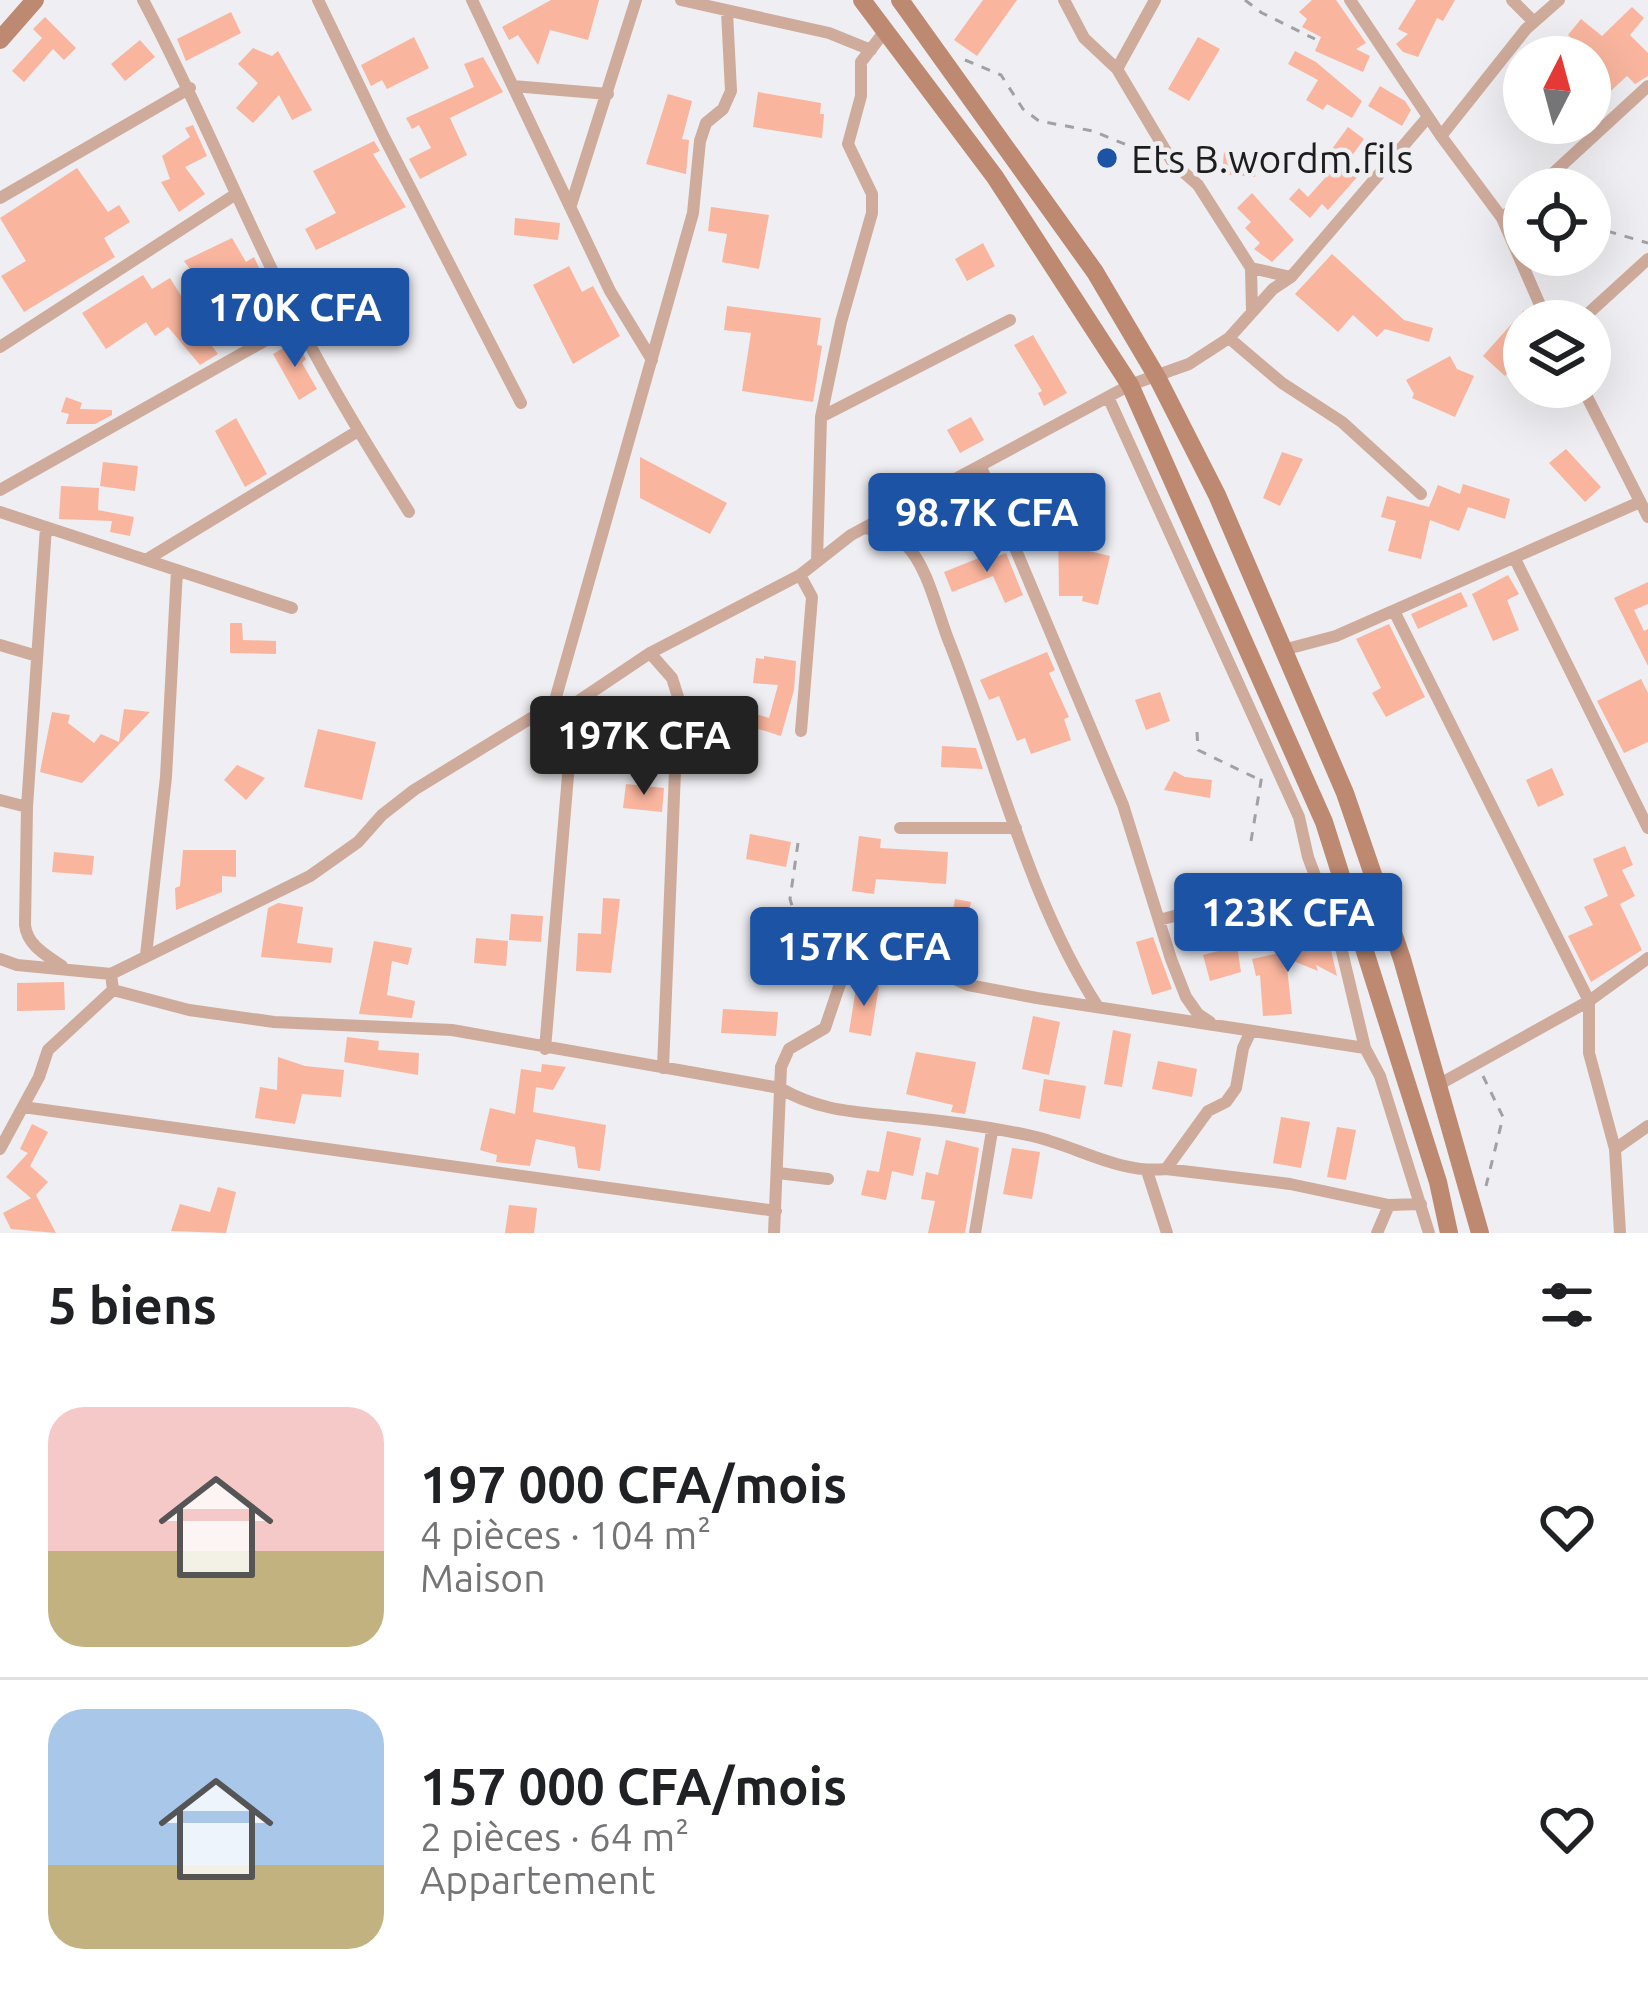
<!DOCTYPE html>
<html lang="fr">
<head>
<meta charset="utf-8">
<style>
	body { margin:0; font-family:Ubuntu,sans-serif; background:#f6f6f6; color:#202124; height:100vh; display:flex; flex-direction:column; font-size:45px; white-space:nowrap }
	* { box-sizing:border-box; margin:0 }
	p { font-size:39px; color:#757577 }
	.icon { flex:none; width:66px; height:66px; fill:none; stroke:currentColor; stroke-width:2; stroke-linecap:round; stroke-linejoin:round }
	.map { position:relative; height:1233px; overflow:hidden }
	.details { display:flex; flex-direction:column; background:#fff; flex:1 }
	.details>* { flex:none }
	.needle { width:78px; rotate:6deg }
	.tools { position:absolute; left:1503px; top:36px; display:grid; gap:24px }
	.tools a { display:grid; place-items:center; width:108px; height:108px; border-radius:50%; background:#fff; box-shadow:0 12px 48px #0002; font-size:60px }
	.price { position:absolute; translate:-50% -102px; padding:0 27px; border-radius:12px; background:#1c53a5; color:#fff; font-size:39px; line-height:78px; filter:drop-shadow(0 3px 6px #0008) }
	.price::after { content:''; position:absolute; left:50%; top:72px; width:36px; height:27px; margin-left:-18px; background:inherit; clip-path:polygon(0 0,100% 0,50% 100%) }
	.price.current { background:#222; color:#fff }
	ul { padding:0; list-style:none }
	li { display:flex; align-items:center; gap:36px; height:300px; padding:0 48px }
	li+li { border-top:3px solid #e0e0e0 }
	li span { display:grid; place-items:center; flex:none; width:336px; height:240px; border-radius:36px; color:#555 }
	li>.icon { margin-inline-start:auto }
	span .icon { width:144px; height:144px; fill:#fffc; stroke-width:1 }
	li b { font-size:51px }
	h2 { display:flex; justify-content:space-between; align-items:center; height:144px; padding:0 48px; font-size:51px }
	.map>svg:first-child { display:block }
	.building { fill:#f9b59e }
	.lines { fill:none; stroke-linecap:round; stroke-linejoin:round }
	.path { stroke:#a1a0a3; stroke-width:3; stroke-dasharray:9 9; stroke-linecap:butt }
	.street { stroke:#cfab9b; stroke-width:12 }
	.secondary { stroke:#be8971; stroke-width:18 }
	.poi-dot { fill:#1c53a5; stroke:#efeef2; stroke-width:4.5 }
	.labels { text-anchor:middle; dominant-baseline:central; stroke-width:9; stroke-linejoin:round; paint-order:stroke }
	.poi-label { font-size:39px; fill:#1d1d1e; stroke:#efeef2; text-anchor:start }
</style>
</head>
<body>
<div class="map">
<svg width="1648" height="1233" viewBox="0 0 1648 1233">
	<rect width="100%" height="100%" fill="#efeef2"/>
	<path class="building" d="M551,0H599L588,40L550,30L538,65L518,35L509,40L502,27Z
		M983,0H1017L977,56L954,40Z
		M1312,0H1336L1366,43L1356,49L1370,56L1363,72L1315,51L1321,37L1302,27L1307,19L1299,12Z
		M1416,0H1455L1443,21L1437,18L1418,57L1403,52L1396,44L1408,34L1398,29Z
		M1632,7L1644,18L1630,35L1648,53V76L1635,84L1627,76L1601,100L1590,88V78L1601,62L1568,35L1581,19L1602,36Z
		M231,12L241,33L186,61L177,39Z
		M45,17L76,48L64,60L53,49L24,82L12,71L42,38L33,29Z
		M414,37L429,68L387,89L382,80L371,86L361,65Z
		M1198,37L1220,49L1189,101L1168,89Z
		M140,40L155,57L125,81L111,64Z
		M253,48L272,56L278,51L312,110L292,120L279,95L253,123L236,108L258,83L238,64Z
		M1295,51L1316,62L1362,101L1352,118L1327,104L1323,110L1306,100L1318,80L1288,64Z
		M483,57L503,92L450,118L467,155L420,179L409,159L431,148L419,125L412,129L406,118L474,87L464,64Z
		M1380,86L1405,101L1411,110L1402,126L1368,106Z
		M758,92L821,103L820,114H824L822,138L753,127Z
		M668,94L692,101L682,139L689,140L686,174L646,164Z
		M193,125L207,156L185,167L205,194L179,212L161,182L170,179L162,156L190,137L185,128Z
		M1348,127L1364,139L1346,164L1359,175L1328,210L1322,204L1310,218L1289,199L1299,188L1308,197L1334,168L1324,160Z
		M374,141L380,151L373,154L406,207L316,250L305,229L336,213L313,171Z
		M1224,152L1257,155L1255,177L1222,174Z
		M77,168L108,212L119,205L130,222L104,238L115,257L24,312L1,276L26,261L0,218Z
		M1252,193L1294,240L1272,262L1254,249L1260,243L1245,228L1251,222L1237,208Z
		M711,207L769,215L759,269L722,262L727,234L708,231Z
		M515,218L560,223L558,240L514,235Z
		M232,238L246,262L254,257L261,272L225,293L237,310L228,317L236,328L212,346L218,354L200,365L168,327L155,336L146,322L106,349L82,313L143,275L152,289L170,278L185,302L204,288L184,261Z
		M983,243L995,266L967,281L955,259Z
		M1332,254L1404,320L1433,328L1429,342L1385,329L1377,337L1353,315L1338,332L1295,294Z
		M569,266L582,292L593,286L620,336L573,364L533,285Z
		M727,306L821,318L817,345L822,346L813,402L742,391L751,333L724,330Z
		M1524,310V355L1505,376L1483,356Z
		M1033,335L1067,393L1044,406L1038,393L1042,391L1014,345Z
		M296,341L306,359L302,363L317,389L299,400L273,354Z
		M1450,356L1457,369L1474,376L1455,417L1412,398L1414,394L1406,380Z
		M66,397L82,403L80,409L112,410V415L95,424H66L69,414L61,412Z
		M971,417L984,440L960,453L947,430Z
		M236,418L267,474L245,487L215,431Z
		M1566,449L1601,487L1585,502L1549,463Z
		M1282,452L1303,459L1280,506L1263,498Z
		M640,457L727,503L710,534L640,498Z
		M103,462L138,466L135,491L100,486Z
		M1463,484L1510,499L1505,519L1468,507L1459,531L1430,520L1421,559L1388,551L1396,521L1381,517L1387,496L1429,507L1438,485L1460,494Z
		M61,486L99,488L98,510L134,517L130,536L110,532L112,521L59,519Z
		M1077,524L1091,525L1089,551L1110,556L1098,605L1082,601L1083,596H1059L1058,528H1077Z
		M994,552L996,557L1006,553L1023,595L1005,603L993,576L952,592L944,572Z
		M1508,575L1519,594L1507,600L1519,630L1493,641L1472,594Z
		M1648,582V604L1634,610L1644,631L1648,629V666L1614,598Z
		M1461,592L1468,606L1418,629L1411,614Z
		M230,623H242L243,640L276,641V654L230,653Z
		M1389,624L1425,697L1386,717L1372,693L1381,688L1356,639Z
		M1047,652L1055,670L1049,673L1069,717L1064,719L1071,740L1031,754L1025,738L1017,741L999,696L989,700L980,680Z
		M764,656L796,661L794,690L781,736L749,726L753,713L769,718L778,685L753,683L756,658L764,659Z
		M1641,679L1648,693V742L1624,753L1597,701Z
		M1160,692L1170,721L1146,730L1135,700Z
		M124,709L150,712L82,783L40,772L52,712L70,715L68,723L94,743L101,734L119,742Z
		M318,729L376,742L362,800L304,787Z
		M592,736L617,739L615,770L589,768Z
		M942,746L976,748L983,769L941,767Z
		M237,765L265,778L246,800L224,780Z
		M1552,768L1564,795L1538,807L1526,780Z
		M1174,771L1185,777L1212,780L1210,798L1164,790Z
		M626,784L664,788L662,812L623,808Z
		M750,834L791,842L786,867L746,859Z
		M859,836L881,839L880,848L948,852L946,884L876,879L874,894L852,891Z
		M1625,846L1633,865L1622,870L1635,896L1620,904L1642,950L1591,982L1568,936L1593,925L1584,907L1608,896L1593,859Z
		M183,850H236V877L222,876V892L176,910L175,888L180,886Z
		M54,852L94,856L92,875L52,872Z
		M603,898L620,899L611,973L576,971L578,933L601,934Z
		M955,899L971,902L959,965L944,962Z
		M278,903L303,907L297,943L333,948L331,963L261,957L268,908Z
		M511,914L543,916L541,942L509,940Z
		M851,919L901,928L897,951L846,941Z
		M1153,937L1172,989L1152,995L1136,942Z
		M476,938L508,941L506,966L474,963Z
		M374,941L412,948L408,965L392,961L387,995L415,1001L412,1018L359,1014Z
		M1329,942L1337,976L1316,965L1318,971L1286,958L1292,1014L1263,1016L1260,975L1256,976L1252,959Z
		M1237,946L1241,972L1210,981L1203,955Z
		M64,982L65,1010L17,1011V983Z
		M857,982L879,986L871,1036L849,1032Z
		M723,1009L778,1012L776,1036L721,1033Z
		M1033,1016L1060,1022L1049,1075L1022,1069Z
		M1113,1030L1131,1034L1122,1087L1104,1084Z
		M347,1037L379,1041L378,1050L419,1053L418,1075L344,1062Z
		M916,1052L976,1062L965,1114L951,1112L953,1105L906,1094Z
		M278,1057L305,1066L344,1070L341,1097L302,1094L295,1124L255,1118L260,1087L277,1090Z
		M1158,1061L1197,1069L1192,1097L1152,1089Z
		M542,1064L566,1067L553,1090L536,1087L533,1112L606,1125L600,1171L578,1168L575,1147L536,1139L530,1166L496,1162L497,1155L480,1150L490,1108L515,1114L521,1069L541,1072Z
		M1044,1079L1086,1086L1080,1119L1039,1111Z
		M1281,1117L1310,1122L1301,1168L1273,1163Z
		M32,1124L48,1132L30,1166L48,1182L36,1195L56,1233L11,1229L3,1213L31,1198L6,1177L28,1153L20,1149Z
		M1337,1127L1356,1130L1346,1180L1327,1177Z
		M887,1131L921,1138L913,1176L892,1171L886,1200L861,1195L867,1170L879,1172Z
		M946,1140L979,1148L965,1233H928L935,1201L921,1199L926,1172L938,1175Z
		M1012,1148L1040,1152L1032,1199L1003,1194Z
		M218,1187L236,1192L226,1233L171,1231L180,1204L210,1212Z
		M509,1205L537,1208L534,1233H505Z"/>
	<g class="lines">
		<path class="path" d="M1245,0L1262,13L1315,39
			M965,60L1001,75L1023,109L1039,121L1093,131L1151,155
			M1590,226L1648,243
			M1197,732L1198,750L1260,780
			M1251,841L1262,775
			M798,843L790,899L795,916L848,958
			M1483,1076L1503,1117L1486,1186"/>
		<path class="street" d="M143,0C199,105 243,216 298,322C331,387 370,450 409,512
			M318,0L384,137L521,403
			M472,0L610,291L652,360
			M681,0L829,33L871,50
			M1064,0L1084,38L1117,69L1173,163L1198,185L1251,268L1291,277
			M1350,0L1441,136L1502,218L1547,321
			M1512,0L1533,21
			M1117,69L1155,0
			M513,86L608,94
			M1441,136L1526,29L1559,0
			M1536,189L1648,86
			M0,198L190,88
			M571,205L636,0
			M1502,218L1524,200
			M1251,268L1252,312
			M1580,321L1648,259
			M1229,338L1282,383L1342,422L1421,494
			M0,347L236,194
			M1582,387L1648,517
			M1109,399L1299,817L1308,857L1339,939L1365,1048L1380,1076L1429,1233
			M821,417L1010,320
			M981,467L1123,805L1171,959L1186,997L1198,1014L1210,1022
			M0,490L298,322
			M0,512L292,608
			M46,527L27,807L25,925C27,945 46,955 62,966
			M865,528C879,532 897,535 907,546C928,568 937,611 948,639C995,757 1029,901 1098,1007
			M1515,559L1648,828
			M146,560L358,431
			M817,561L821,417L841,322L872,213V194L848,144L861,96V62L885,31
			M800,575L812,597L801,731
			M1394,611L1589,1001V1053L1615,1149L1620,1233
			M0,645L37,656
			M1283,650L1336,636L1640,502
			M650,653L672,678L678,697L663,1068
			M554,704L693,213L700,141L706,123L723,109L731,91L727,12
			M0,800L27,807
			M900,828H1016
			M1159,920L1197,910
			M146,955L166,777L177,570
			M0,959L17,965L111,974
			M113,990L189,1010L274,1022L452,1030L780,1088C820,1112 859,1112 904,1117C946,1121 991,1127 1032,1136C1077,1146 1118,1174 1166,1169L1290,1184L1389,1205L1421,1204
			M545,1049L574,704
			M1438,1085L1589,1001L1648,958
			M23,1107L776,1211
			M0,1149L39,1077L48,1050L113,990L111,974L310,876L358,842L382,815L414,790L554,704H574L650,653L800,575L851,535L1130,385L1189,364L1229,338L1273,289L1291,277L1428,117
			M1615,1149L1648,1126
			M1166,1169L1208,1111L1226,1102L1236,1088L1243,1048L1250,1033
			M1147,1171L1167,1233
			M778,1173L828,1179
			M774,1233L781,1067L789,1049L825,1028L842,978L854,968L887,961L931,968L968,985L1037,998L1365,1048
			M975,1233L992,1131
			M1377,1233L1389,1205"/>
		<path class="secondary" d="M862,0L995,177L1130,385L1324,822L1438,1182L1449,1233
			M900,0L1095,272L1157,377L1217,495L1345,793L1402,959L1480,1233
			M0,40L35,0"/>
	</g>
	<circle class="poi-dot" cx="1107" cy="158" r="12"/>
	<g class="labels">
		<g class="poi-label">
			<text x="1131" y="158">Ets B.wordm.fils</text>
		</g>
	</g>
</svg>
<div class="tools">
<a><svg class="needle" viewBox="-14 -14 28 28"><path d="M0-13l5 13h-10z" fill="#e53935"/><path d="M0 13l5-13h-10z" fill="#757577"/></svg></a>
<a><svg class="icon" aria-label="locate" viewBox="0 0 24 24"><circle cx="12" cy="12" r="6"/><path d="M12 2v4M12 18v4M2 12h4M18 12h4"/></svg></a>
<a><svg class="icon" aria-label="layers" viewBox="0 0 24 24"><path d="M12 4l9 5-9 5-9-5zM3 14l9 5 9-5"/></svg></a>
</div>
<b class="price" style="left:295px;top:370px">170K CFA</b>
<b class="price" style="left:987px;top:575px">98.7K CFA</b>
<b class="price current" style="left:644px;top:798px">197K CFA</b>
<b class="price" style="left:1288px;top:975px">123K CFA</b>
<b class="price" style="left:864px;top:1009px">157K CFA</b>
</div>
<section class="details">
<h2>5 biens<svg class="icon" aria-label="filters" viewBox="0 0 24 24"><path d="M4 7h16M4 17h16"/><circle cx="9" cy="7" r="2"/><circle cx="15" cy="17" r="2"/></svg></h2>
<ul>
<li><span style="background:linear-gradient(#f6c9c9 60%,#c2b280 0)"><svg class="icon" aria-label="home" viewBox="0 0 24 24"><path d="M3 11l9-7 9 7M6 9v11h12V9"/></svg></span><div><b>197 000 CFA/mois</b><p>4 pièces · 104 m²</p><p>Maison</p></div><svg class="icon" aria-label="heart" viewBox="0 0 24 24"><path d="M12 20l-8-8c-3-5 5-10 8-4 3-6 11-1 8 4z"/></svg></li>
<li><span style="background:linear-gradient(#a9c7e8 65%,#c2b280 0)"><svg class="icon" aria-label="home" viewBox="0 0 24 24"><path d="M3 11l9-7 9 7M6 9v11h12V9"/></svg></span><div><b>157 000 CFA/mois</b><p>2 pièces · 64 m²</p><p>Appartement</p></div><svg class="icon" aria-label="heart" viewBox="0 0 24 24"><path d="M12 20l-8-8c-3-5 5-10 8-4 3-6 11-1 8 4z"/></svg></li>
</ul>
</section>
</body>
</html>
